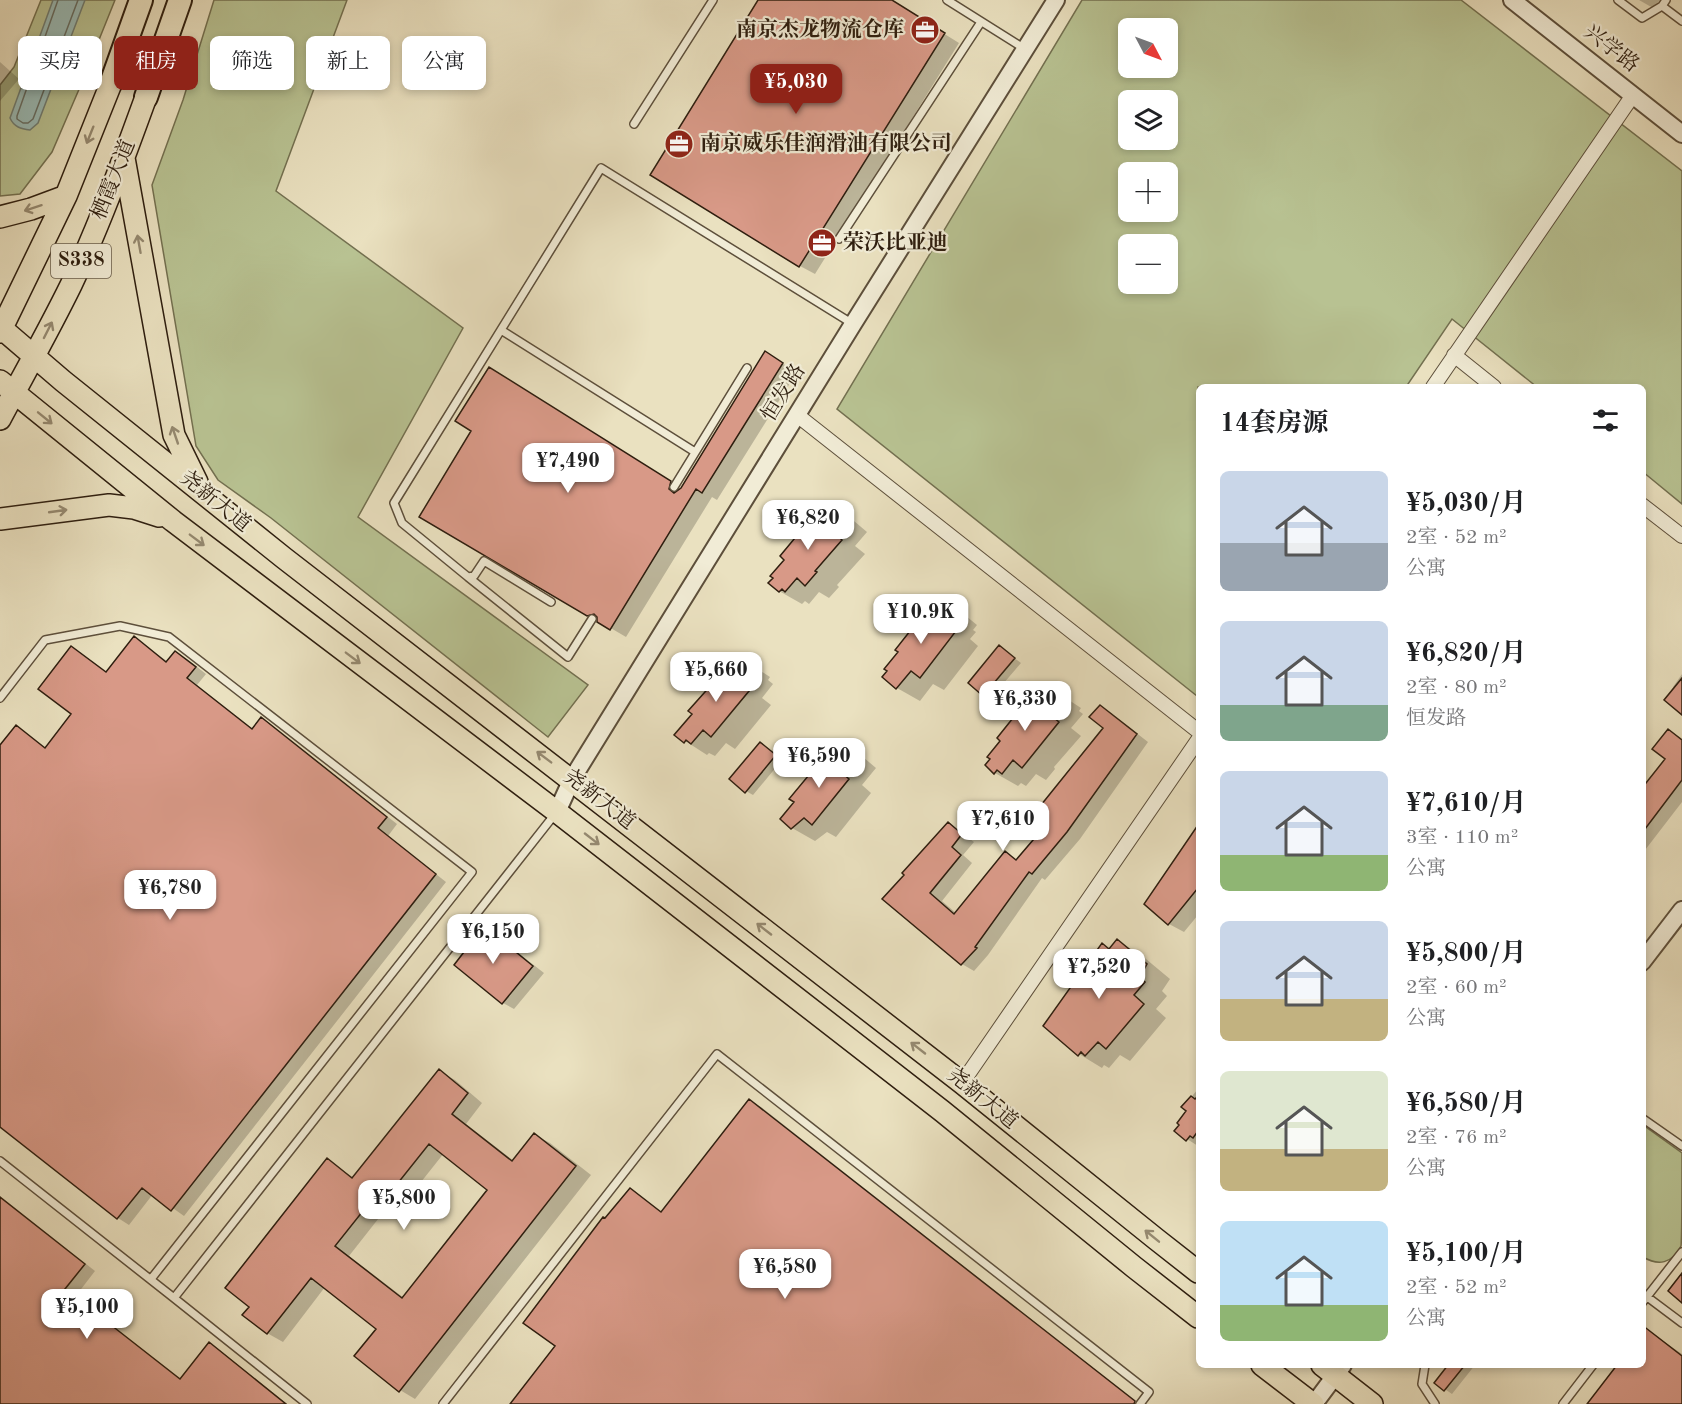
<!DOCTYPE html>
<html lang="zh">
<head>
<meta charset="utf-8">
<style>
	body { margin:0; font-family:"Old Standard TT","Noto Serif SC",serif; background:#f6f6f6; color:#202124; height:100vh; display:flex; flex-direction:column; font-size:22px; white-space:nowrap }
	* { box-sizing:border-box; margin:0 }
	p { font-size:20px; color:#757577 }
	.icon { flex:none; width:33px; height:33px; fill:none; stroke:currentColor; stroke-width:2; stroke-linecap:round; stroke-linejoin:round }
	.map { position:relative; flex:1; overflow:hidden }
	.sheet { position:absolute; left:1196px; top:384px; width:450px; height:984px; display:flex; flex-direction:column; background:#fff; border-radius:9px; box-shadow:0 3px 9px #0003 }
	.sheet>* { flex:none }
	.banner { position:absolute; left:18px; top:36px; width:570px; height:54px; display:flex; gap:12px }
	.needle { width:39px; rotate:131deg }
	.tools { position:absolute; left:1118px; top:18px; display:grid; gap:12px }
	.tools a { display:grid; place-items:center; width:60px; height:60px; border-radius:9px; background:#fff; box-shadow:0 3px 9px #0003; font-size:30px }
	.price { position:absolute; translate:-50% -51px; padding:0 14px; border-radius:12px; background:#fff; color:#222; font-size:20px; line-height:39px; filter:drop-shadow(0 2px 3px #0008) }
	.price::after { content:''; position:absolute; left:50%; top:36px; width:18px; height:14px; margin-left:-9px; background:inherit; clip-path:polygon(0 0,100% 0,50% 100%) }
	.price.selected { background:#8f2418; color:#fff }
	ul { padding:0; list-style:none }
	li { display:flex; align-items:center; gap:18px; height:150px; padding:0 24px }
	li span { display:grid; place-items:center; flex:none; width:168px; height:120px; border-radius:9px; color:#555 }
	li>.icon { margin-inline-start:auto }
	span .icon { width:72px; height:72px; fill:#fffc; stroke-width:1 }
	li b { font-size:26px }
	h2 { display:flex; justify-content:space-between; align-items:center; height:72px; padding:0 24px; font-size:26px }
	.chip { padding:0 21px; border-radius:9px; background:#fff; box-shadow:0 3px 9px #0003; font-size:21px; line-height:54px }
	.chip.selected { background:#8f2418; color:#fff }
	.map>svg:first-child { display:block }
	.green { fill:#b8c292; stroke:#737050; stroke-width:1.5; fill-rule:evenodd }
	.water { fill:#99bcb8; stroke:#6e7d74; stroke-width:1.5 }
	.shadow { fill:#0003; fill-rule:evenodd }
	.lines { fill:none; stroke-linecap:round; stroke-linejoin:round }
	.shore { stroke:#646d64; stroke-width:1.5 }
	.building { fill:#d89987; stroke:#2e1e0f; stroke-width:1.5; fill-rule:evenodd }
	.service-casing { stroke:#5d4f3b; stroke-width:10 }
	.minor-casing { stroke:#5d4f3b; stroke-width:16 }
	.tertiary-casing { stroke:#5d4f3b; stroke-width:20 }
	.primary-casing { stroke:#2e1e0f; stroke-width:24 }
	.trunk-casing { stroke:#2e1e0f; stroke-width:26 }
	.service { stroke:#f1ecd6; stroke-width:7 }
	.minor { stroke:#f1ecd6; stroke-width:14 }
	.tertiary { stroke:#f1ecd6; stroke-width:16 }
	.primary { stroke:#eae1c0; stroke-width:21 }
	.trunk { stroke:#eae1c0; stroke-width:22 }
	.oneway { stroke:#958970 }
	.labels { text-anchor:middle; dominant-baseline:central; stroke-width:4.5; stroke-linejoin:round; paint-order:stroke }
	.shield { fill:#f1ecd6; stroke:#685c4b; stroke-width:1.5 }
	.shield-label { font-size:20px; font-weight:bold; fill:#2e1e0f }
	.poi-label { font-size:21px; font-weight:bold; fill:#2e1e0f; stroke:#f1ecd6; text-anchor:start }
	.street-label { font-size:21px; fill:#2e1e0f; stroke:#f1ecd6 }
</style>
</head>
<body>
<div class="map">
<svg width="1682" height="1404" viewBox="0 0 1682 1404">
	<rect width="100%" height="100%" fill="#eae1c0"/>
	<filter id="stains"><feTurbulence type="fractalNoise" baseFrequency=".00333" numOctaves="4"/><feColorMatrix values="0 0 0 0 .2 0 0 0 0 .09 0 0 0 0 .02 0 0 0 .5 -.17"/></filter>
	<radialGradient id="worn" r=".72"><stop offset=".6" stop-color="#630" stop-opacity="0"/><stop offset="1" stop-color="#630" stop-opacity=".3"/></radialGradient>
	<path class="green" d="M41,0H115L80,87L52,152L20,194L0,196V85L14,67Z
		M214,0H347L276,191L463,328L358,517L588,685L548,737L271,518L218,480L196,446L152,185L183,100Z
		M1082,0H1461L1682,171V504L1643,472L1642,387H1537L1452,319L1406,387H1198L1197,696L837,409ZM1128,28H1167V68H1128ZM1128,100H1167V140H1128ZM1128,172H1167V212H1128ZM1128,244H1167V284H1128Z
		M1643,1125L1682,1153C1682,1167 1682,1238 1681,1246C1672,1264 1658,1266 1643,1257Z"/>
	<path class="water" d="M53,0H85L38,123L30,130C21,129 14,127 10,118Z"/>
	<path class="shadow" d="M760,0H890L959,43L815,274L800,266Z
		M1639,0H1660L1653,8Z
		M0,62L19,79L0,101Z
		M780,362L797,372L717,500L712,497L626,637L421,517L504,377L682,490Z
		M831,508L854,521L867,532L855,546L865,554L837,585L839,587L829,598L819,592L809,604L805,601L802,604L779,591L812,524Z
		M943,602L966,616L977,625L973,630L976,632L970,639L978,646L944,690L933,684L920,701L897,688L927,617Z
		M135,638L168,662L176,653L187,659L206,674L197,685L253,729L261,719L272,726L397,824L388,836L446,882L184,1216L153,1194L129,1225L118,1218L0,1125V748L16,727L46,748L73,714L72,648L107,673Z
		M999,647L1021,663L991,698L984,694Z
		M739,657L770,677L768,680L773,684L762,698L771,705L735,749L726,743L715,756L709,753L707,755L676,735Z
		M1682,674V712L1675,689L1673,687Z
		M1049,687L1081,708L1079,711L1083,714L1071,728L1081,736L1054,767L1055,769L1046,780L1036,774L1026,786L1021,783L1018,786L995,773L987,765L1029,706Z
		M1100,707L1112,714L1148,742L1080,839L1045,880L1042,878L988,955L974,971L962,964L885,899L949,824L974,842L963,855L972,863L942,901L956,913L1006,853L1017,860L1047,826L1105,728Z
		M1668,731L1682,739V802L1642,854V791L1667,759Z
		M760,744L782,760L753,795L746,791Z
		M840,744L863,757L876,768L862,785L871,793L836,837L827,832L815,841L792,828Z
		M1198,828V915L1184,932L1169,924L1146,904Z
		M484,928L495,935L544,973L514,1009L503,1003L456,965Z
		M1117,941L1140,954L1170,979L1162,991L1167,996L1156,1009L1166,1018L1130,1061L1120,1055L1109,1068L1104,1065L1102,1068L1079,1054L1103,945L1111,949Z
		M439,1071L455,1080L482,1103L466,1124L514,1161L535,1135L550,1143L591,1175L415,1399L400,1390L378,1328L325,1287L283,1342L267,1333L251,1306L327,1160L354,1178ZM444,1153L489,1190L404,1298L349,1256L397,1195L406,1201Z
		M1198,1089V1146L1187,1139L1188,1111L1183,1107Z
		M749,1101L761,1107L1139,1404H512L557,1346L606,1220L630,1190L662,1213Z
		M0,1196L95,1271L75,1297L181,1379L209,1344L221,1351L287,1404H0Z
		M1647,1330L1682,1354V1404H1589L1619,1365H1642Z
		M1450,1365H1475L1452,1394L1436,1383Z"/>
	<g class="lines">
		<path class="shore" d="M58,0L17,116V119L23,123H28L33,119L78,0"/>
	</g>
	<path class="building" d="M758,0H892L945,33L799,267L650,175Z
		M765,351L783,363L702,493L696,489L610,630L597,622V617L594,614L587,616L419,517L471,431L455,421L489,367L671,481L669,489L674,493L681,488Z
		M831,506L845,518L833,531L842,540L815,571L817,572L805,586L797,578L785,592L782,589L779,592L768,583L773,578L770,576L784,560L780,556L809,521L811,523L825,508L828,510Z
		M943,600L955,611L951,616L954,618L948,625L956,631L920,678L911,671L896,689L882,677L887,671L884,669L898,652L895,650L914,626L912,625L922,613L926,616L936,604L938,606Z
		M134,636L166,662L175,651L196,667L187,678L252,729L261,717L387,817L378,828L436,874L171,1211L142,1188L117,1219L0,1127V745L16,725L45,748L71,714L38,689L71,646L106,672Z
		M999,645L1015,658L983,696L968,683Z
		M738,655L748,663L746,666L751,670L740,684L749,691L711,737L703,730L691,744L686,740L684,743L674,735L692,714L688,711Z
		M1682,678V715L1664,700Z
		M1049,685L1059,693L1056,696L1061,700L1049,714L1059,722L1022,768L1013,760L1002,774L997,770L994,774L985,765L990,759L987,757L1000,741L997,738L1025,703L1028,705L1041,689L1044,691Z
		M1100,705L1137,734L1067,832L1032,874L1029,872L975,947L977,948L961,965L882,899L904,875L902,873L948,822L962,834L952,847L961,855L930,893L954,914L1005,851L1016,860L1045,826L1033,815L1103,728L1089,717Z
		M1668,729L1682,740V780L1642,833V788L1665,759L1652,749Z
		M760,742L776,755L745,793L729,779Z
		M840,742L854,754L840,771L849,779L812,825L804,818L791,829L780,819L794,802L789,799L818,764L820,766Z
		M1198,825V888L1168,925L1144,904Z
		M484,926L533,966L502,1004L454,965Z
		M1117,939L1147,964L1140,977L1145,982L1134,995L1144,1004L1106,1049L1098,1042L1085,1056L1081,1052L1078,1056L1043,1026L1102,943L1109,949Z
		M439,1069L468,1093L452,1114L512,1161L534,1133L576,1166L399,1392L354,1356L376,1329L311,1278L267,1334L242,1315L249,1307L225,1288L327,1158L352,1178ZM429,1144L487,1190L402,1298L335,1246L382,1187L390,1193Z
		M1191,1096L1195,1099L1198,1096V1131L1193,1138L1190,1136L1186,1141L1174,1131L1179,1125L1177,1123L1186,1111L1181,1107Z
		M749,1099L1135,1401L1134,1404H510L555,1346L523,1323L603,1217L605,1218L630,1188L661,1212Z
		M0,1197L85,1264L65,1289L180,1379L209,1342L286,1404H0Z
		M1682,1273V1303L1668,1291Z
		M1642,1325L1682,1356V1404H1587L1617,1365H1642Z
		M1448,1365H1465L1444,1391L1434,1383Z"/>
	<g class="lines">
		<g class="service-casing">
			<path id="service" d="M947,0L1025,49
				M1618,0L1642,18L1662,6L1666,0
				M1662,6L1682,21
				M634,124L713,0
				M839,239L981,22
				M501,330L695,452
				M674,487L747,368
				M468,577L568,657L592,619
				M551,602L484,561L474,576L468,577L402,523L394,503L601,168L853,324
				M0,698L45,640L120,626L169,637L472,872L151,1279
				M1642,1118L1682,1146
				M0,1161L174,1298
				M1642,1293L1682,1323
				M1642,1303L1682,1252
				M1425,1365L1422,1384L1435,1404
				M307,1404L174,1298L555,814
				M443,1404L717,1054L1149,1392L1140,1404
				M1563,1404L1593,1365"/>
		</g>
		<g class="minor-casing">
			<path id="minor" d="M1454,355L1494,387
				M1433,387L1633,95
				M797,415L1198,731
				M1642,505L1682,536
				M962,1083L1198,740"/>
		</g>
		<g class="tertiary-casing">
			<path id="tertiary" d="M1512,0L1682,134
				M557,812L572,779L853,324L1056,0
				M1642,962L1682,910
				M1314,1404L1343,1365"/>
		</g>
		<g class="primary-casing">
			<path id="primary" d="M124,158L174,435L197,482
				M0,217L31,209L66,196
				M0,327L63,381L284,558L962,1083L1156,1239L1198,1272
				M0,332L66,196L112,81
				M0,381L173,521L557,812L942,1111L1134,1267L1198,1317
				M0,419C24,374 49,330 71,285C100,224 123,160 146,97
				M0,519L109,505L134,508L159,516
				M1262,1365L1313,1404
				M1322,1365L1372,1404"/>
		</g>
		<g class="trunk-casing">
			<path id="trunk" d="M112,81L141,0
				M146,97L180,0"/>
		</g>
		<use href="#service" class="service"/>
		<use href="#minor" class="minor"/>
		<use href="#tertiary" class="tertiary"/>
		<use href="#primary" class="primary"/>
		<use href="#trunk" class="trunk"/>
	</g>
	<defs><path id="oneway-shaft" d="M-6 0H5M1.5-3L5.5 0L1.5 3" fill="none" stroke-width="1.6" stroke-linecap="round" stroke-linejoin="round" transform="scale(1.5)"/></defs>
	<g class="oneway">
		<use href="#oneway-shaft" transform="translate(90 135) rotate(112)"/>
		<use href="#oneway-shaft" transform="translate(33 208) rotate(162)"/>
		<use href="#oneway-shaft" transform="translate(139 244) rotate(-100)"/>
		<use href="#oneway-shaft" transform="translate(48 330) rotate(-63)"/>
		<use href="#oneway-shaft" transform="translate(45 418) rotate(39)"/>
		<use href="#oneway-shaft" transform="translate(175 435) rotate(-109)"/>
		<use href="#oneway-shaft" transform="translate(58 511) rotate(-8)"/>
		<use href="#oneway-shaft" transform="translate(197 540) rotate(37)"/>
		<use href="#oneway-shaft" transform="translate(353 658) rotate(37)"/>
		<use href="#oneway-shaft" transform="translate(544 757) rotate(-143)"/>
		<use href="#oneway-shaft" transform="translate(592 839) rotate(38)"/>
		<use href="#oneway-shaft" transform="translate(764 929) rotate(-142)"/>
		<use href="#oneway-shaft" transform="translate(918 1048) rotate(-142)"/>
		<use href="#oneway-shaft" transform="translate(1152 1236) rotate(-141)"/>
	</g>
	<defs>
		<g id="office-disc" transform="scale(1.5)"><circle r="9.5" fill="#8f2418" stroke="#f1ecd6"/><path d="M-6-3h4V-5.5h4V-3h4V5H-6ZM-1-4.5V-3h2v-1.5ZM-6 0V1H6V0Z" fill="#fff"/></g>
	</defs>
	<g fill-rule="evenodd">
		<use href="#office-disc" x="925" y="30"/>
		<use href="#office-disc" x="679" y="144"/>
		<use href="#office-disc" x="822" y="243"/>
	</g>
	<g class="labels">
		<rect class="shield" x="51" y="244" width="60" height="34" rx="4.5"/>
		<g class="shield-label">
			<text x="81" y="261">S338</text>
		</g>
		<g class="poi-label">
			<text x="904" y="30" text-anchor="end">南京杰龙物流仓库</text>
			<text x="700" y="144">南京威乐佳润滑油有限公司</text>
			<text x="843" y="243">荣沃比亚迪</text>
		</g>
		<g class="street-label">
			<text transform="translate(1611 49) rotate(38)">兴学路</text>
			<text transform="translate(114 180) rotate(-68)">栖霞大道</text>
			<text transform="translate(784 393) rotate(-58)">恒发路</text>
			<text transform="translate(215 502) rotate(39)">尧新大道</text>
			<text transform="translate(599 800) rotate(38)">尧新大道</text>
			<text transform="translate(982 1099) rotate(39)">尧新大道</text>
		</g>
	</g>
	<rect width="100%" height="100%" filter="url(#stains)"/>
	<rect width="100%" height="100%" fill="url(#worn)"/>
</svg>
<div class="tools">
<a><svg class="needle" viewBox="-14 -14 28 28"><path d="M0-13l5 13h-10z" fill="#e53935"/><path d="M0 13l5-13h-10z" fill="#757577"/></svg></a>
<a><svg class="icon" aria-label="layers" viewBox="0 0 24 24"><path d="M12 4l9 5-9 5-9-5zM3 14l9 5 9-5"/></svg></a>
<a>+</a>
<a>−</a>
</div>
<b class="price selected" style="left:796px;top:115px">¥5,030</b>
<b class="price" style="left:568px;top:494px">¥7,490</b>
<b class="price" style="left:808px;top:551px">¥6,820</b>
<b class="price" style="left:921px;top:645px">¥10.9K</b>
<b class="price" style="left:716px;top:703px">¥5,660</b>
<b class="price" style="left:1025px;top:732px">¥6,330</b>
<b class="price" style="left:819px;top:789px">¥6,590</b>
<b class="price" style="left:1003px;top:852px">¥7,610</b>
<b class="price" style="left:170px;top:921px">¥6,780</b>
<b class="price" style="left:493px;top:965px">¥6,150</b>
<b class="price" style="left:1099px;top:1000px">¥7,520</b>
<b class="price" style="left:404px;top:1231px">¥5,800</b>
<b class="price" style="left:785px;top:1300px">¥6,580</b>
<b class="price" style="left:87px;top:1340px">¥5,100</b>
<div class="banner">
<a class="chip">买房</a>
<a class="chip selected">租房</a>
<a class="chip">筛选</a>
<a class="chip">新上</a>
<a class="chip">公寓</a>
</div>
<section class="sheet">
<h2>14套房源<svg class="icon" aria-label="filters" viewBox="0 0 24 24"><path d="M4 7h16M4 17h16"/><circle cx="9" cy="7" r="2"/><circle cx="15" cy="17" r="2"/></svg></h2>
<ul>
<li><span style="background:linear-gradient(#c9d6e8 60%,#9aa5b1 0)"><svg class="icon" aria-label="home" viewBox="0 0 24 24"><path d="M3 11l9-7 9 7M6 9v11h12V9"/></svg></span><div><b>¥5,030/月</b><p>2室 · 52 m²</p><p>公寓</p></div></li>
<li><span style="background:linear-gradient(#c9d6e8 70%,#7fa58c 0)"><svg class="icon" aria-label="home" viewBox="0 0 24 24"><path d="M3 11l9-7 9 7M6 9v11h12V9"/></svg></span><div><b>¥6,820/月</b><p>2室 · 80 m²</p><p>恒发路</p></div></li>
<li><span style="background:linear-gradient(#c9d6e8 70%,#8fb573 0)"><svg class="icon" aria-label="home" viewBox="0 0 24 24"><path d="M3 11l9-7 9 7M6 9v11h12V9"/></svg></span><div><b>¥7,610/月</b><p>3室 · 110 m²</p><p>公寓</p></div></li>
<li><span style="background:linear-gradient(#c9d6e8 65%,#c2b280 0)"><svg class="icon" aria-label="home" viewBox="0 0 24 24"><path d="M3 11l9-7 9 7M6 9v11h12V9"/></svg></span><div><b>¥5,800/月</b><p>2室 · 60 m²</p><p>公寓</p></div></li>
<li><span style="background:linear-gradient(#dfe7d0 65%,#c2b280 0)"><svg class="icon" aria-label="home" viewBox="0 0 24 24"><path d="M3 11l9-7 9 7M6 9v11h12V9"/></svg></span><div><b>¥6,580/月</b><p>2室 · 76 m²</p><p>公寓</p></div></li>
<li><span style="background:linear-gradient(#bfe0f5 70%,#8fb573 0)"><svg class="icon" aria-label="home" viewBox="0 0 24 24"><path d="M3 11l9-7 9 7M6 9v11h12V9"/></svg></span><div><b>¥5,100/月</b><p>2室 · 52 m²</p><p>公寓</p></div></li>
</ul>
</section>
</div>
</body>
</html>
